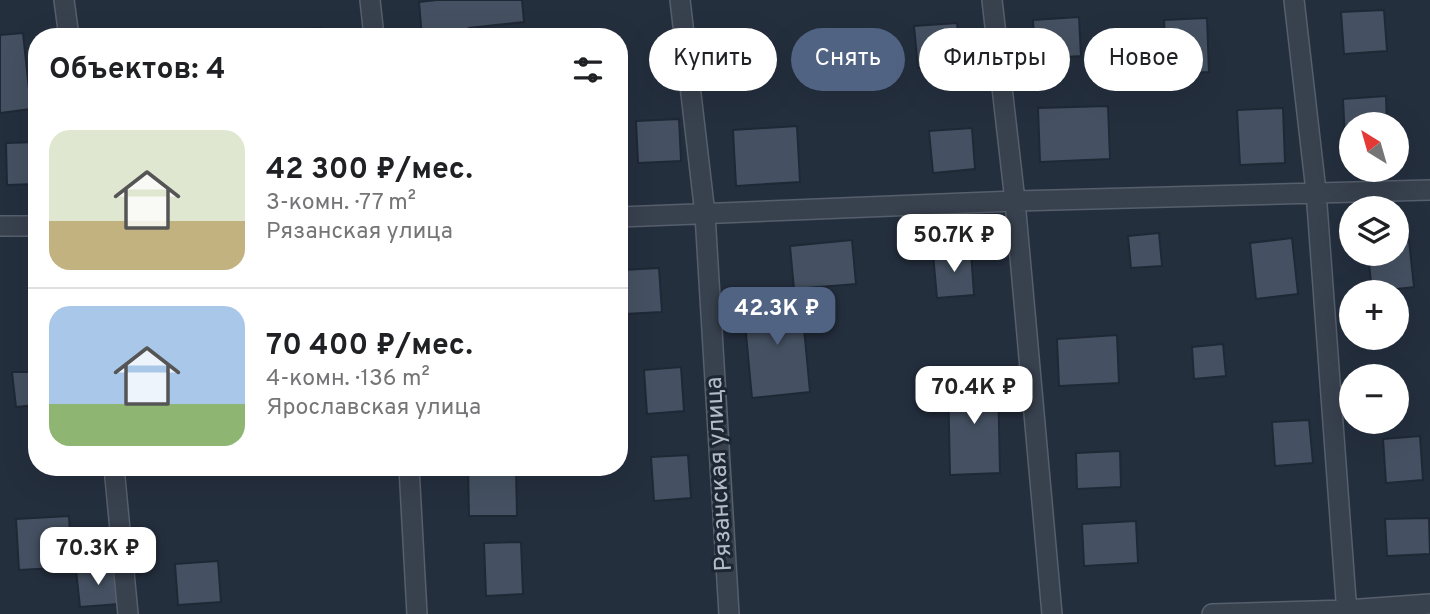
<!DOCTYPE html>
<html lang="ru">
<head>
<meta charset="utf-8">
<style>
	body { margin:0; font-family:Overpass,sans-serif; background:#f6f6f6; color:#202124; height:100vh; display:flex; flex-direction:column; font-size:26px; white-space:nowrap }
	* { box-sizing:border-box; margin:0 }
	p { font-size:23px; color:#757577 }
	.icon { flex:none; width:38px; height:38px; fill:none; stroke:currentColor; stroke-width:2; stroke-linecap:round; stroke-linejoin:round }
	.map { position:relative; flex:1; overflow:hidden }
	.details { position:absolute; left:28px; top:28px; width:600px; height:448px; display:flex; flex-direction:column; background:#fff; border-radius:28px; box-shadow:0 7px 28px #0002 }
	.details>* { flex:none }
	.banner { position:absolute; left:649px; top:28px; width:665px; height:63px; display:flex; gap:14px }
	.needle { width:46px; rotate:323deg }
	.tools { position:absolute; left:1339px; top:112px; display:grid; gap:14px }
	.tools a { display:grid; place-items:center; width:70px; height:70px; border-radius:50%; background:#fff; box-shadow:0 7px 28px #0002; font-size:35px }
	.price { position:absolute; translate:-50% -60px; padding:0 16px; border-radius:14px; background:#fff; color:#222; font-size:23px; line-height:46px; filter:drop-shadow(0 2px 4px #0008) }
	.price::after { content:''; position:absolute; left:50%; top:42px; width:21px; height:16px; margin-left:-10px; background:inherit; clip-path:polygon(0 0,100% 0,50% 100%) }
	.price.current { background:#506383; color:#fff }
	ul { padding:0; list-style:none }
	li { display:flex; align-items:center; gap:21px; height:175px; padding:0 21px }
	li+li { border-top:2px solid #e0e0e0 }
	li span { display:grid; place-items:center; flex:none; width:196px; height:140px; border-radius:21px; color:#555 }
	li>.icon { margin-inline-start:auto }
	span .icon { width:84px; height:84px; fill:#fffc; stroke-width:1 }
	li b { font-size:30px }
	h2 { display:flex; justify-content:space-between; align-items:center; height:84px; padding:0 21px; font-size:30px }
	.chip { padding:0 24px; border-radius:32px; background:#fff; box-shadow:0 7px 28px #0002; font-size:24px; line-height:63px }
	.chip.current { background:#506383; color:#fff }
	.map>svg:first-child { display:block }
	.building { fill:#455162; stroke:#1f2835; stroke-width:2 }
	.lines { fill:none; stroke-linecap:round; stroke-linejoin:round }
	.street-casing { stroke:#565f6c; stroke-width:22 }
	.street { stroke:#38414e; stroke-width:19 }
	.labels { text-anchor:middle; dominant-baseline:central; stroke-width:6; stroke-linejoin:round; paint-order:stroke }
	.street-label { font-size:24px; fill:#b4bcc9; stroke:#1d2633 }
</style>
</head>
<body>
<div class="map">
<svg width="1430" height="614" viewBox="0 0 1430 614">
	<rect width="100%" height="100%" fill="#242f3e"/>
	<path class="building" d="M437,0H522L524,22L469,28L470,37H422L419,2Z
		M1384,10L1387,51L1344,54L1341,12Z
		M1079,17L1081,56L1035,59L1033,20Z
		M1207,18L1209,72L1167,74L1164,20Z
		M957,23L961,64L918,68L914,26Z
		M321,28L322,37H269V32Z
		M23,33L31,109L0,113V35Z
		M620,48H623L625,89L620,90Z
		M1386,96L1387,124H1351V140H1345L1343,99Z
		M1108,106L1110,159L1040,162L1038,108Z
		M1283,108L1285,163L1240,165L1237,110Z
		M679,119L681,161L638,163L636,121Z
		M797,126L800,182L736,186L733,130Z
		M972,128L975,169L933,173L929,131Z
		M37,142V184L7,185L6,143Z
		M1408,231L1414,287L1372,292L1368,254H1396V233Z
		M1159,233L1162,266L1131,268L1128,236Z
		M1292,238L1298,294L1256,299L1250,243Z
		M852,240L856,284L794,289L790,246Z
		M971,251L974,295L937,298L933,254Z
		M659,268L662,312L624,314L622,270Z
		M801,296L810,392L752,398L743,302Z
		M1117,335L1119,383L1059,386L1057,339Z
		M1223,344L1226,376L1194,379L1192,347Z
		M681,367L684,411L647,414L644,370Z
		M12,372H37V405L16,407Z
		M998,377L1000,473L950,475L948,378Z
		M1309,420L1313,463L1275,466L1272,422Z
		M1420,436L1423,480L1386,483L1383,439Z
		M1120,451L1121,487L1077,489L1076,453Z
		M688,455L691,498L654,501L651,457Z
		M468,467H516L517,516H469Z
		M69,516L72,567L19,570L16,519Z
		M1429,518L1430,554L1387,556L1385,519Z
		M1136,521L1138,563L1084,566L1082,524Z
		M521,542L523,594L486,596L484,543Z
		M218,561L221,602L178,605L175,564Z
		M116,568L119,604L80,607L76,570Z"/>
	<g class="lines">
		<g class="street-casing">
			<path id="street" d="M64,0L69,37
				M370,0L374,37
				M680,0L705,214L729,614
				M992,0L1015,201L1052,614
				M1294,0L1316,191L1347,614
				M620,217L1015,201L1430,190
				M0,226H37
				M114,467L128,614
				M409,467L417,614
				M1212,614L1347,610L1430,604"/>
		</g>
		<use href="#street" class="street"/>
	</g>
	<g class="labels">
		<g class="street-label">
			<text transform="translate(720 474) rotate(-93)">Рязанская улица</text>
		</g>
	</g>
</svg>
<div class="tools">
<a><svg class="needle" viewBox="-14 -14 28 28"><path d="M0-13l5 13h-10z" fill="#e53935"/><path d="M0 13l5-13h-10z" fill="#757577"/></svg></a>
<a><svg class="icon" aria-label="layers" viewBox="0 0 24 24"><path d="M12 4l9 5-9 5-9-5zM3 14l9 5 9-5"/></svg></a>
<a>+</a>
<a>−</a>
</div>
<b class="price" style="left:954px;top:274px">50.7K ₽</b>
<b class="price current" style="left:777px;top:347px">42.3K ₽</b>
<b class="price" style="left:974px;top:426px">70.4K ₽</b>
<b class="price" style="left:98px;top:587px">70.3K ₽</b>
<div class="banner">
<a class="chip">Купить</a>
<a class="chip current">Снять</a>
<a class="chip">Фильтры</a>
<a class="chip">Новое</a>
</div>
<section class="details">
<h2>Объектов: 4<svg class="icon" aria-label="filters" viewBox="0 0 24 24"><path d="M4 7h16M4 17h16"/><circle cx="9" cy="7" r="2"/><circle cx="15" cy="17" r="2"/></svg></h2>
<ul>
<li><span style="background:linear-gradient(#dfe7d0 65%,#c2b280 0)"><svg class="icon" aria-label="home" viewBox="0 0 24 24"><path d="M3 11l9-7 9 7M6 9v11h12V9"/></svg></span><div><b>42 300 ₽/мес.</b><p>3-комн. · 77 m²</p><p>Рязанская улица</p></div></li>
<li><span style="background:linear-gradient(#a9c7e8 70%,#8fb573 0)"><svg class="icon" aria-label="home" viewBox="0 0 24 24"><path d="M3 11l9-7 9 7M6 9v11h12V9"/></svg></span><div><b>70 400 ₽/мес.</b><p>4-комн. · 136 m²</p><p>Ярославская улица</p></div></li>
</ul>
</section>
</div>
</body>
</html>
